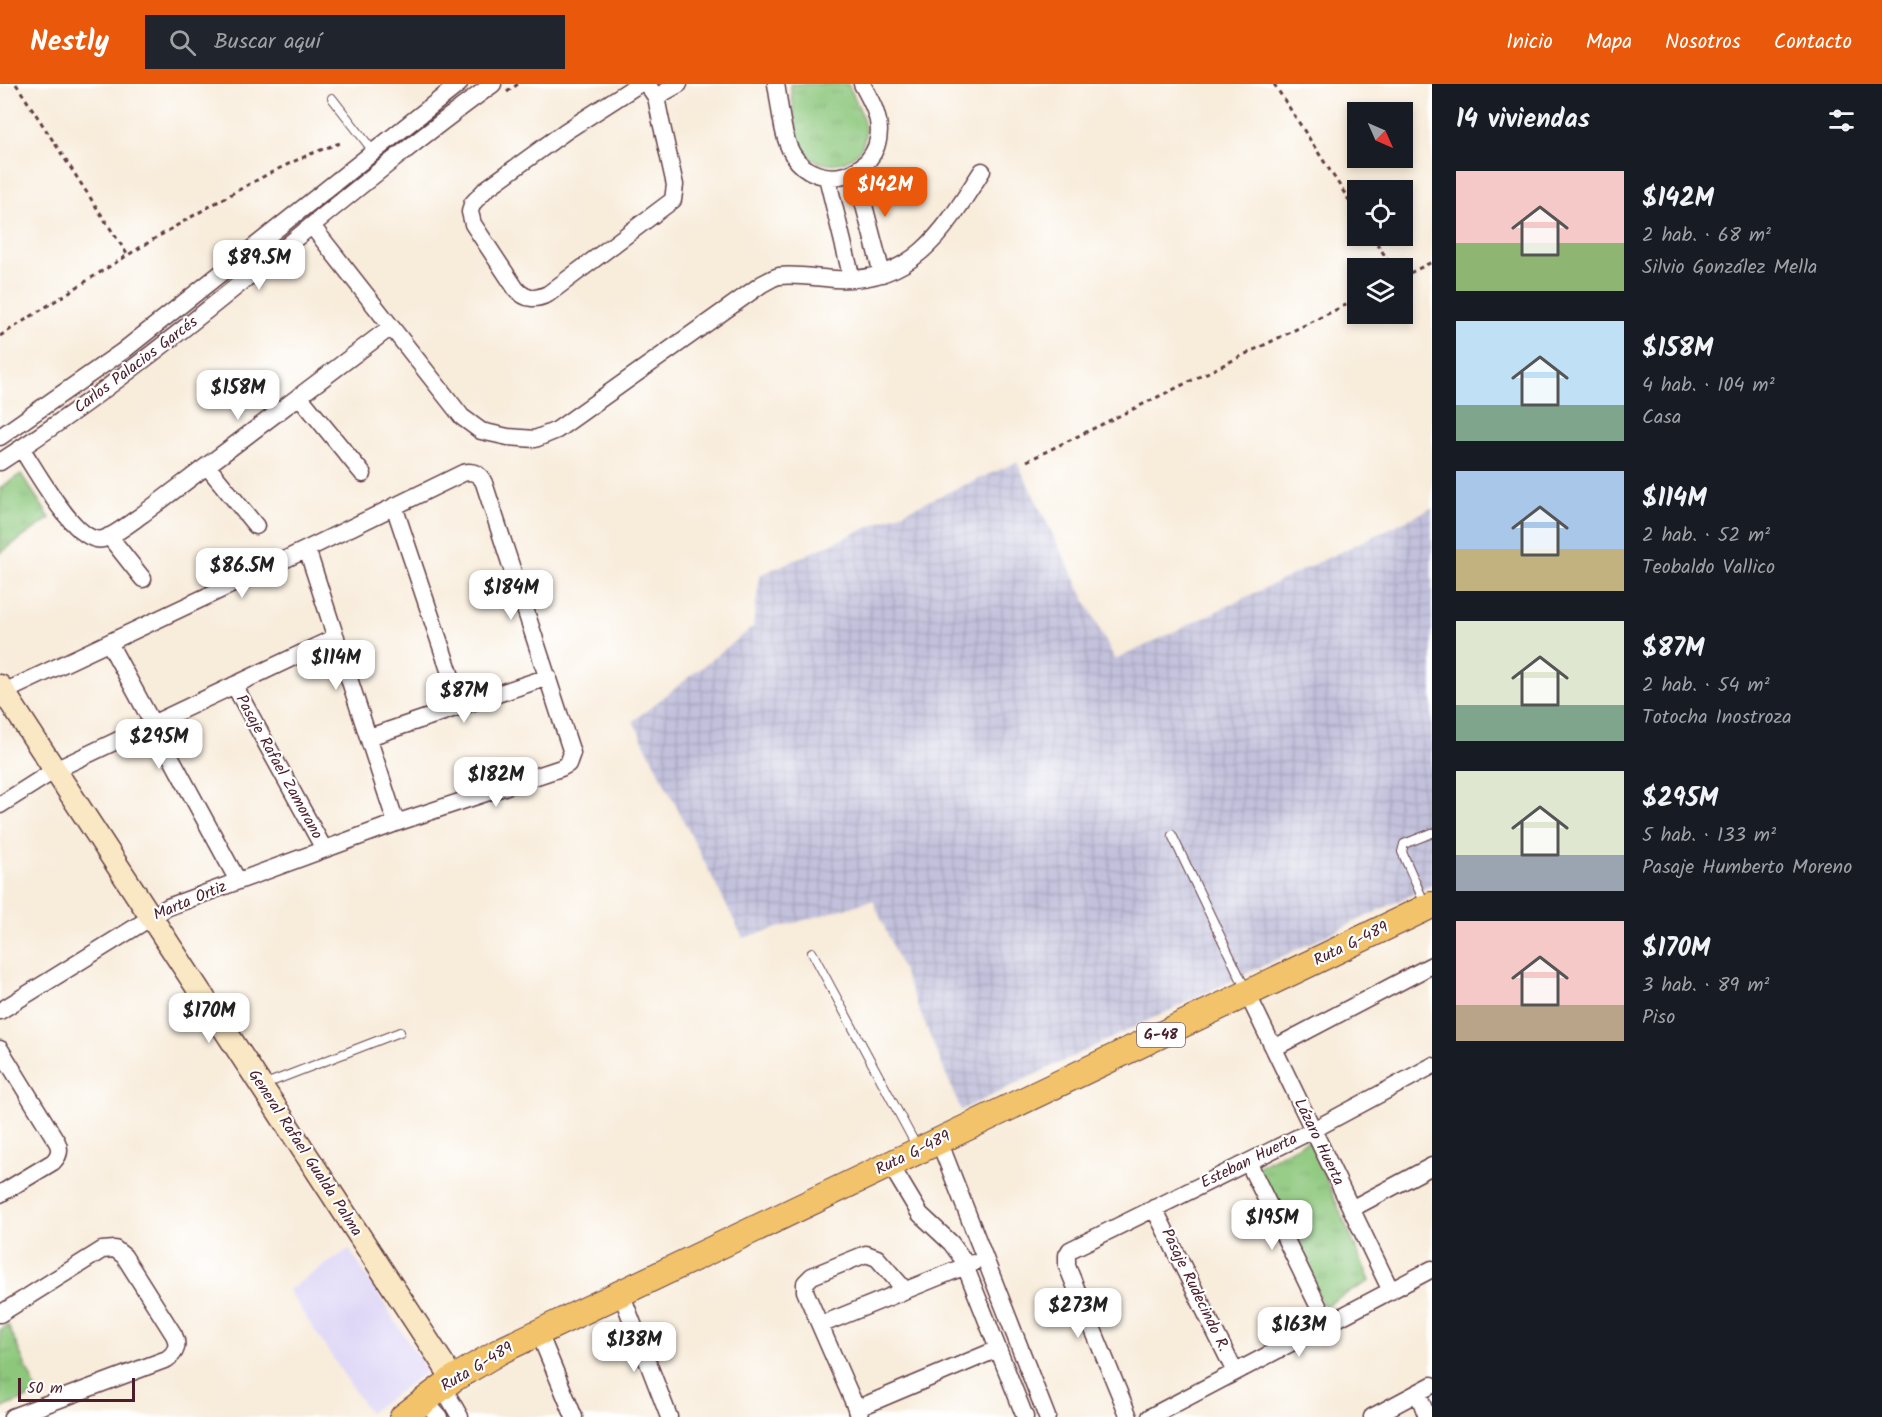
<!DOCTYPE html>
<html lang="es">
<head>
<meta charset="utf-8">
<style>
	body { margin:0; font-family:Kalam,sans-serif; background:#20242c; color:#f1f3f6; height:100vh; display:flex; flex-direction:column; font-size:22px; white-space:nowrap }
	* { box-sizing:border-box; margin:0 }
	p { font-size:20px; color:#9ea1a6 }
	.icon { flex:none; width:33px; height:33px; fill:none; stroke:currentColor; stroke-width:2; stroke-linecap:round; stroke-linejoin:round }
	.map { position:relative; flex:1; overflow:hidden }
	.side { display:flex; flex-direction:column; background:#171b24; width:450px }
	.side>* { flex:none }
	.needle { width:39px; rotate:135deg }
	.buttons { position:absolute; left:1347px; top:18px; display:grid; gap:12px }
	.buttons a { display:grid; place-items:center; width:66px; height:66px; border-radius:0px; background:#171b24; box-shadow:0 3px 9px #0003; font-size:30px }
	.scale { position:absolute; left:18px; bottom:15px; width:117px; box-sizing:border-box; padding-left:6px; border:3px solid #4a1f2b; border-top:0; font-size:16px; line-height:21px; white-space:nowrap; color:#4a1f2b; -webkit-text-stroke:4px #fff; paint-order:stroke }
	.price { position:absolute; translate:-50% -51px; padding:0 14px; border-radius:12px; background:#fff; color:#222; font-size:20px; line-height:39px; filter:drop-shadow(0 2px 3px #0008) }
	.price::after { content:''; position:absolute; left:50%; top:36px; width:18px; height:14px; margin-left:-9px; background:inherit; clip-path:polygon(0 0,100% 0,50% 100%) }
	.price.on { background:#ea580c; color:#fff }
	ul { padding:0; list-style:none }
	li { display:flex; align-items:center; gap:18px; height:150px; padding:0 24px }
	li span { display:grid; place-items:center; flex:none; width:168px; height:120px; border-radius:0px; color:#555 }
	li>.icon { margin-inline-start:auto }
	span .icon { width:72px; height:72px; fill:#fffc; stroke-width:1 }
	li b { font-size:26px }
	h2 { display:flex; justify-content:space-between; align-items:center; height:72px; padding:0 24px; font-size:26px }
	header { display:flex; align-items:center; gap:36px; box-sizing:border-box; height:84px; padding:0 30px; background:#ea580c; color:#fff }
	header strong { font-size:28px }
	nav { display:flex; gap:33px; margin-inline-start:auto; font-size:21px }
	.search { width:420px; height:54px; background:#20242c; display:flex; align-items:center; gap:15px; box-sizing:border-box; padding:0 21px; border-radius:0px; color:#9ea1a6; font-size:22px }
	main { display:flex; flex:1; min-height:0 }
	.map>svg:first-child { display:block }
	.built { fill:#ddd5f6 }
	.industrial { fill:url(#industrial-grid) }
	.grass { fill:url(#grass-tufts); stroke:#6b7354; stroke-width:1.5 }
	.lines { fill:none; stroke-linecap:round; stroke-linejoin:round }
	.service-casing { stroke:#643e45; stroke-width:10 }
	.minor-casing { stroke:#643e45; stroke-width:19 }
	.secondary-casing { stroke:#643e45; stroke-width:25 }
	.primary-casing { stroke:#643e45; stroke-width:28 }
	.path { stroke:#643e45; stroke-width:3; stroke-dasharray:4.5 4.5; stroke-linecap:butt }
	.service { stroke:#fff; stroke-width:8 }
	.minor { stroke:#fff; stroke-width:16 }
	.secondary { stroke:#fae7c3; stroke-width:22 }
	.primary { stroke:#f2c36a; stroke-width:26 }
	.labels { text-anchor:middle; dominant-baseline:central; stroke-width:4.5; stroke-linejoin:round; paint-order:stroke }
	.shield { fill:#fff; stroke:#80626b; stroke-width:1.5 }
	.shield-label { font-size:15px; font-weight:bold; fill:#4a1f2b }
	.street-label { font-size:16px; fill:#4a1f2b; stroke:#fff }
</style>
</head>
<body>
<header>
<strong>Nestly</strong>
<div class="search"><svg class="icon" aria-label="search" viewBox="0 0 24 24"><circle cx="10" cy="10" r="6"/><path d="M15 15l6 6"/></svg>Buscar aquí</div>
<nav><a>Inicio</a><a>Mapa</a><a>Nosotros</a><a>Contacto</a></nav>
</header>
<main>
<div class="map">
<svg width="1432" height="1333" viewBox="0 0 1432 1333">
	<defs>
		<pattern id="industrial-grid" width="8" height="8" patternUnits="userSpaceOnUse" patternTransform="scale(1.5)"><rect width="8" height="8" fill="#c2c1dc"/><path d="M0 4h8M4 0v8" fill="none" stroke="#a8a5bd"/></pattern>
		<pattern id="grass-tufts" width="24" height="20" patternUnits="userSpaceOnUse" patternTransform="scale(1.5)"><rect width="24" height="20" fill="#8cc77c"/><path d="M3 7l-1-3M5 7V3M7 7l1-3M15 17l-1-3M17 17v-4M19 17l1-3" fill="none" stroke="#7aaa6b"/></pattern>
	</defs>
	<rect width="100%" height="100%" fill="#fff"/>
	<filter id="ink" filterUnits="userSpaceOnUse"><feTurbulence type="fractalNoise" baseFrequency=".0167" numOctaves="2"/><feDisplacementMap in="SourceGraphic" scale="12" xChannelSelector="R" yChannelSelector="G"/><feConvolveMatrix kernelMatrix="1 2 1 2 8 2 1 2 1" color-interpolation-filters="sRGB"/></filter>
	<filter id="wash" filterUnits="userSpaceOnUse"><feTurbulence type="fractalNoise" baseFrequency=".008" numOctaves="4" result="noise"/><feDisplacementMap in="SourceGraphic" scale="24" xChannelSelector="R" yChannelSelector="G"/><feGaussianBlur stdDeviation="1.35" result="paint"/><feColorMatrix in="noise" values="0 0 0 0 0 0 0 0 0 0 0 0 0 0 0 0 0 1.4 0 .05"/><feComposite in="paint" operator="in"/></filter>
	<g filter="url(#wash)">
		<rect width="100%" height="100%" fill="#f8ecda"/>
		<path class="built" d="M349,1165L427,1287L369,1329L288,1206Z"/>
		<path class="industrial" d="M1017,378L1115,576L1432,424V801L961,1026L873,816L743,854L633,637L753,543L760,491Z"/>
		<path class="grass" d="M790,0H848C854,14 865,32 865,48C866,81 817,92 801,64C796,54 793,15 790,0Z
			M21,390L50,434L0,469V404Z
			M1309,1056L1370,1197L1324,1222L1256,1083Z
			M8,1241L38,1310L0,1325V1246Z"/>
	</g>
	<g filter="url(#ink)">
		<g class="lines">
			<g class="service-casing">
				<path id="service" d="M332,14L373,67
					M1172,751L1247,908
					M1425,820L1402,768L1404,760L1432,749
					M812,868L917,1063
					M263,1001L400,948"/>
			</g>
			<g class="minor-casing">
				<path id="minor" d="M639,0L566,47L486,105L472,120L470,128L473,140L516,205C526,216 535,216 548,210L673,116L675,101L660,33L656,13L647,0
					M776,0C780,21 782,54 793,71C818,110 878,93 879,47C879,30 870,15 862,0
					M656,13L679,0
					M855,87L882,190
					M827,93L852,195
					M312,142L462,333L481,347L508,353L535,355L557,346L762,200C768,197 774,193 779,192C797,190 817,194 835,195C914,200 945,145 982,87
					M299,312L363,390
					M0,353L123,267L459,0
					M21,364C35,384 76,462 103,455C114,452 133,437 143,430L391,243
					M0,378C175,265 325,122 493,0
					M207,382L256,442
					M394,422L461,622
					M109,452L143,495
					M307,465L396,739
					M109,559L238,797
					M234,601L324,765
					M369,653L548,593
					M0,721L55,686L336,553
					M1247,909L1391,1207
					M0,927L168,823L396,739L561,684L568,680L572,669L484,399C480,390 473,386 463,389L307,465L4,608
					M1274,964L1432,881
					M0,965L57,1058C61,1066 59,1072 53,1078L0,1110
					M939,1057L1047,1333
					M1248,1078L1327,1240
					M890,1080L920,1130L951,1159L962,1174L1025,1333
					M1154,1124L1235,1288
					M1351,1125L1432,1082
					M621,1209L669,1333
					M0,1230L102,1166L115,1165L124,1172L174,1251C179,1261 176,1269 167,1275L12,1333
					M820,1241L973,1179
					M539,1249L574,1333
					M443,1303L460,1333
					M1418,1309L1427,1333
					M425,1317L439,1333
					M856,1325L998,1265
					M860,1333L805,1207V1199L812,1192L866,1170L877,1174L905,1206
					M1129,1333L1067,1182V1171L1070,1166L1313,1046L1432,982
					M1150,1333L1432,1185
					M1372,1333L1432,1301"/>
			</g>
			<g class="secondary-casing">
				<path id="secondary" d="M0,602L453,1295"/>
			</g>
			<g class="primary-casing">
				<path id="primary" d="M403,1333L453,1295L502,1266L1432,821"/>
			</g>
			<path class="path" d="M16,0L127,170
				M1274,0L1358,130
				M507,8L518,0
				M1372,152L1393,184
				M1402,193L1432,178
				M0,252C68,209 135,165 205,125C249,100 292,75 340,59
				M1027,377L1358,215"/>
			<use href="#service" class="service"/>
			<use href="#minor" class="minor"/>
			<use href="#secondary" class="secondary"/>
			<use href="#primary" class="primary"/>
		</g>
	</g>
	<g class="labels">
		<rect class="shield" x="1137" y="939" width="48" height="24" rx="4.5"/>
		<g class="shield-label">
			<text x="1161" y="951">G-48</text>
		</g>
		<g class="street-label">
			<text transform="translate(136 281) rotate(-37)">Carlos Palacios Garcés</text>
			<text transform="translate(279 683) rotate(61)">Pasaje Rafael Zamorano</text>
			<text transform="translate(190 817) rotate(-23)">Marta Ortiz</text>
			<text transform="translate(1351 860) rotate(-26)">Ruta G-489</text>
			<text transform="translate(1319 1058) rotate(64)">Lázaro Huerta</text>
			<text transform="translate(305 1069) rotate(57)">General Rafael Gualda Palma</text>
			<text transform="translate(913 1069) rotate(-26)">Ruta G-489</text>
			<text transform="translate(1249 1077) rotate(-26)">Esteban Huerta</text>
			<text transform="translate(1195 1206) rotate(64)">Pasaje Rudecindo R.</text>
			<text transform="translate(477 1283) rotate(-31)">Ruta G-489</text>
		</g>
	</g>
</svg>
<div class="buttons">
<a><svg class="needle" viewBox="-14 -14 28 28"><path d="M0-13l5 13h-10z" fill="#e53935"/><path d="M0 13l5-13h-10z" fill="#9ea1a6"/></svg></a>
<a><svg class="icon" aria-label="locate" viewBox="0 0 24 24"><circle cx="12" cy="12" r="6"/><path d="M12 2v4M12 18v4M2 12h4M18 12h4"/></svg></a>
<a><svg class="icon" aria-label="layers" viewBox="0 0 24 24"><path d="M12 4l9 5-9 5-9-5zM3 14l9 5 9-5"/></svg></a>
</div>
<div class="scale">50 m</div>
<b class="price on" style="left:885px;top:134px">$142M</b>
<b class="price" style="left:259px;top:207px">$89.5M</b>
<b class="price" style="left:238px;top:337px">$158M</b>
<b class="price" style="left:242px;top:515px">$86.5M</b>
<b class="price" style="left:511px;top:537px">$184M</b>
<b class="price" style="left:336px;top:607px">$114M</b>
<b class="price" style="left:464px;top:640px">$87M</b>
<b class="price" style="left:159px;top:686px">$295M</b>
<b class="price" style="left:496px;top:724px">$182M</b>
<b class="price" style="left:209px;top:960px">$170M</b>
<b class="price" style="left:1272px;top:1167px">$195M</b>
<b class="price" style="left:1078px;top:1255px">$273M</b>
<b class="price" style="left:1299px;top:1274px">$163M</b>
<b class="price" style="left:634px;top:1289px">$138M</b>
</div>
<section class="side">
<h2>14 viviendas<svg class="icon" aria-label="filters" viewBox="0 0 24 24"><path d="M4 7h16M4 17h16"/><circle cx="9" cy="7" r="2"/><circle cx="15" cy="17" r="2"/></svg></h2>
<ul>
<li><span style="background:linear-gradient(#f6c9c9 60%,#8fb573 0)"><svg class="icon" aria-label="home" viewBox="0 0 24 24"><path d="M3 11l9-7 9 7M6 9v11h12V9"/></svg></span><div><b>$142M</b><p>2 hab. · 68 m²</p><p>Silvio González Mella</p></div></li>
<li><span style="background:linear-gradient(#bfe0f5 70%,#7fa58c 0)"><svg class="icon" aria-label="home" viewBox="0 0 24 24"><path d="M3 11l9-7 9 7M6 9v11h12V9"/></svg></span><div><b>$158M</b><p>4 hab. · 104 m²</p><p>Casa</p></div></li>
<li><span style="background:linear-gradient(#a9c7e8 65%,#c2b280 0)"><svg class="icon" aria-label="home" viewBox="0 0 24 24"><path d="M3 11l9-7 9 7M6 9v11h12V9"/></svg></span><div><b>$114M</b><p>2 hab. · 52 m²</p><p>Teobaldo Vallico</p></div></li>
<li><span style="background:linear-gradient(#dfe7d0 70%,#7fa58c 0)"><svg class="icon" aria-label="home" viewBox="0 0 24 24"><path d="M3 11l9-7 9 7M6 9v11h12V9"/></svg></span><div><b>$87M</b><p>2 hab. · 54 m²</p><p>Totocha Inostroza</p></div></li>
<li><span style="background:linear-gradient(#dfe7d0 70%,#9aa5b1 0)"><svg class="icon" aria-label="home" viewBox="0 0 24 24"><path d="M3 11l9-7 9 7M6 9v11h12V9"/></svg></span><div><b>$295M</b><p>5 hab. · 133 m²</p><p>Pasaje Humberto Moreno</p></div></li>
<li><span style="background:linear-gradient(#f6c9c9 70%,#b9a48a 0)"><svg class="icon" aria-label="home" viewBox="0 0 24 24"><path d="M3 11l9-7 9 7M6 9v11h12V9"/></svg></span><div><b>$170M</b><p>3 hab. · 89 m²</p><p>Piso</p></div></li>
</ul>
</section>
</main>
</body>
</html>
